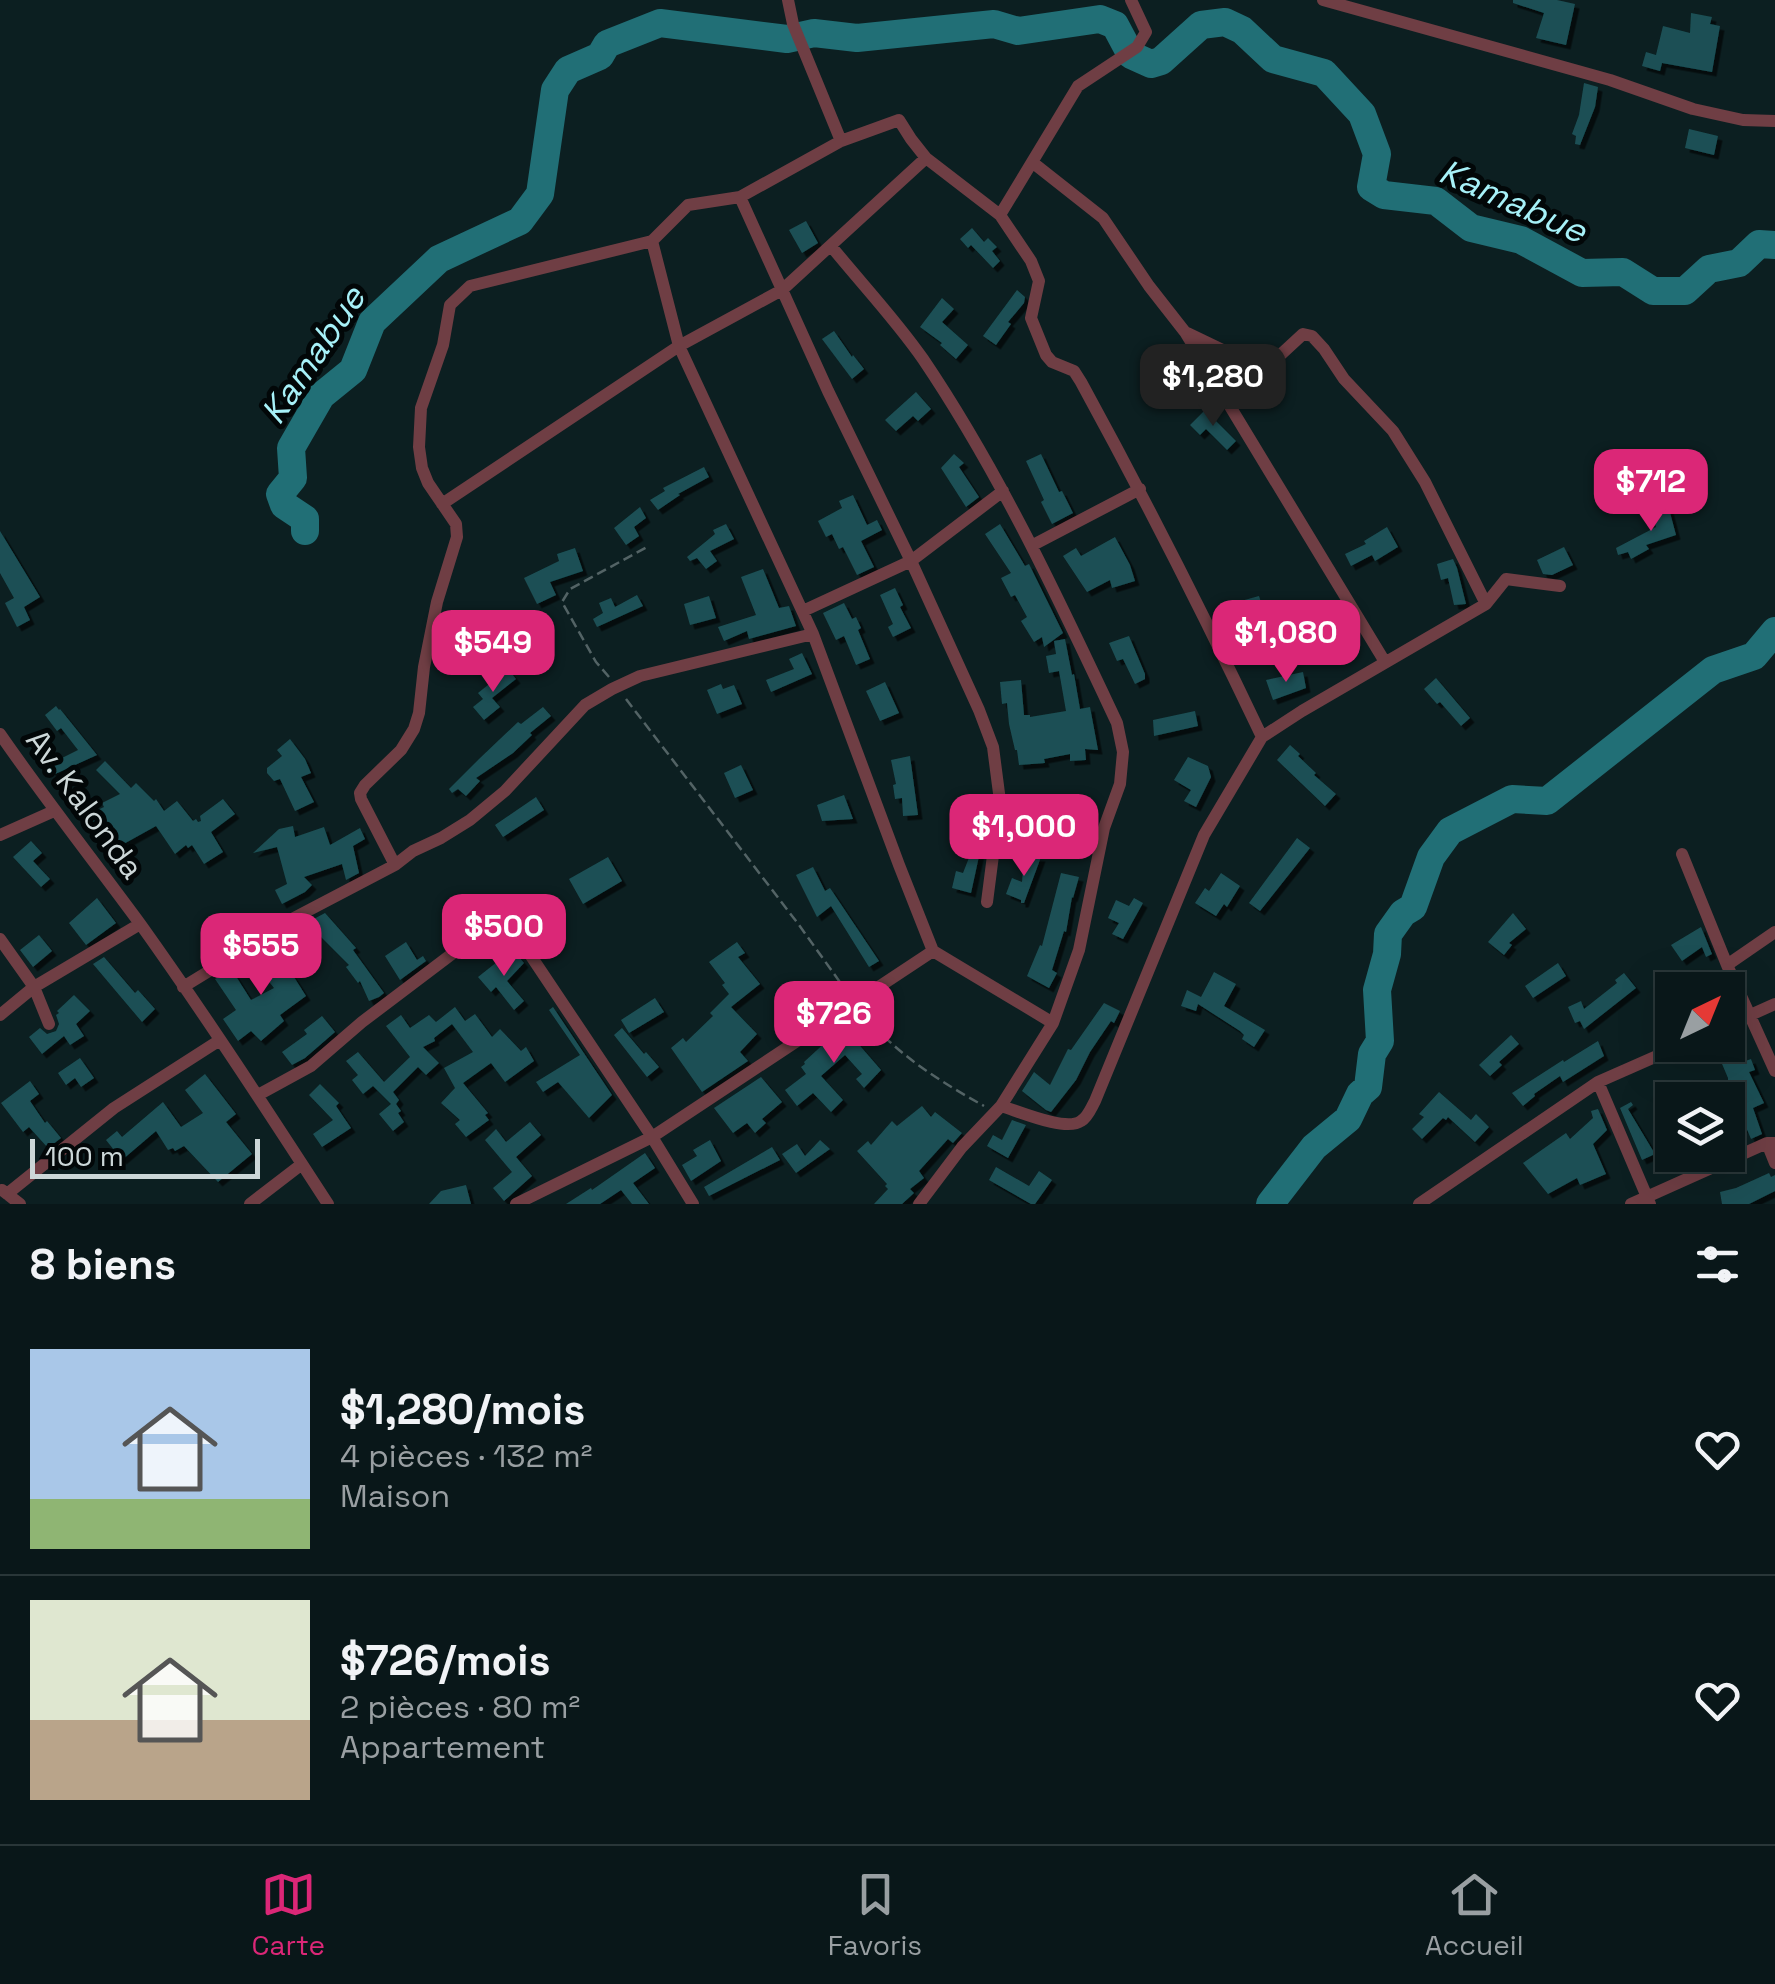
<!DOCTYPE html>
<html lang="fr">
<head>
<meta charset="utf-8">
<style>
	body { margin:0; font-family:"Space Grotesk",sans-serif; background:#122022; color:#f1f3f6; height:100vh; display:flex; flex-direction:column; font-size:38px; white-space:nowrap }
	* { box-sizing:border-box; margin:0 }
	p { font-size:32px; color:#999fa2 }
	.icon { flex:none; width:55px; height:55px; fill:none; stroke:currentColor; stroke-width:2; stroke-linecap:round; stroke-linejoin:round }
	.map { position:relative; height:1204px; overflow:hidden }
	.sheet { display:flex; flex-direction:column; background:#091719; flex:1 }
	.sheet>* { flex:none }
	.needle { width:65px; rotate:43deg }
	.buttons { position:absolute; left:1655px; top:972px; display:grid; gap:20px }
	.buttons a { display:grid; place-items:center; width:90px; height:90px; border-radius:0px; background:#091719; box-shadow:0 10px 40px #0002,0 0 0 2px #293638; font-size:50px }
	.scale { position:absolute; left:30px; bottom:25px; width:230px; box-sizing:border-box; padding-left:10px; border:5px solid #ccd7d8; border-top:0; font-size:28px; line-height:35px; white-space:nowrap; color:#ccd7d8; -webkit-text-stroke:8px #020708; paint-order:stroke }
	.price { position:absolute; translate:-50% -85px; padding:0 22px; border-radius:20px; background:#db2777; color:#fff; font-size:32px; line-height:65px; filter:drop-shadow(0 2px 5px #0008) }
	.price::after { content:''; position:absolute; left:50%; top:60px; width:30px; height:22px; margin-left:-15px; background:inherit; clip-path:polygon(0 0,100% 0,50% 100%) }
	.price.active { background:#222; color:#fff }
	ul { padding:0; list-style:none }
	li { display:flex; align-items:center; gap:30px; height:250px; padding:0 30px }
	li+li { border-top:2px solid #293638 }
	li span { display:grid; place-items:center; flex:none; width:280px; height:200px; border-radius:0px; color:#555 }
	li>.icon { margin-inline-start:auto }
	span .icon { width:120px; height:120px; fill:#fffc; stroke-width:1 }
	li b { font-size:42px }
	h2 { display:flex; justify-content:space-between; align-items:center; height:120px; padding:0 30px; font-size:42px }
	.tab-bar { display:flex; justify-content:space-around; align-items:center; height:140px; border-top:2px solid #293638; background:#091719; font-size:28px; color:#999fa2 }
	.tab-bar a { display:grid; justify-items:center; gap:5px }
	.tab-bar .active { color:#db2777 }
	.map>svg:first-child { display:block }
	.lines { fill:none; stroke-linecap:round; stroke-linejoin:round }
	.river { stroke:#216f76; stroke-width:28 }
	.building { fill:#1b5055; filter:url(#shadow) }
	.path { stroke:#536365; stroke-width:2.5; stroke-dasharray:10 5; stroke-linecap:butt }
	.minor { stroke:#6f3e44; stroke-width:12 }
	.labels { text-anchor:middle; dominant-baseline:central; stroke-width:10; stroke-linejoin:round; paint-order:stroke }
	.street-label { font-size:32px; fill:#ccd7d8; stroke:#020708 }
	.water-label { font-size:35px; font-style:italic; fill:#a7f1f8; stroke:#020708 }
</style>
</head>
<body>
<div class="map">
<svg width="1775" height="1204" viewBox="0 0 1775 1204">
	<defs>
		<filter id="shadow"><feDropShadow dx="4.5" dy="4.5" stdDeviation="0" flood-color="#0009"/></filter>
	</defs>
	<rect width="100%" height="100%" fill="#0c1f21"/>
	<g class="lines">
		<path class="river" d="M305,531V519L284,505L280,494L293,478L291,448L321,396L353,370L372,322L439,259L520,221L540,194L555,90L568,70L600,56L607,44L660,23L787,39L814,33L857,38L994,24L1018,31L1100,19L1115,25L1131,55L1151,64L1161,61L1201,25L1225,22L1242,30L1273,59L1324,73L1362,114L1377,154L1371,187L1384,195L1436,201L1471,228L1521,240L1582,273L1623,272L1653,291H1685L1709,269L1739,263L1759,244L1775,245
			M1270,1204L1314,1147L1348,1119L1360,1094L1368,1087L1372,1054L1380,1041L1377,990L1387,954L1388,934L1403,913L1413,907L1431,857L1450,831L1512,799L1547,801L1713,670L1754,656L1775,631"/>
	</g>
	<path class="building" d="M1513,0H1557L1575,4L1566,45L1536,38L1544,13L1513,3Z
		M1691,13L1712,17L1710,24L1720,26L1712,72L1662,63L1660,71L1642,66L1646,52L1656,55L1663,26L1690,33Z
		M1584,83L1598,87L1595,107L1580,145L1575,144L1576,136L1572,134L1579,115Z
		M1689,129L1718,136L1714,155L1685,148Z
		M806,221L818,243L802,253L789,230Z
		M972,228L984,242L988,238L997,247L992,251L1000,261L993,268L971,245L968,248L960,239Z
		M1017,290L1025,297L1024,303L1008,322L1011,324L996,345L983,336Z
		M942,298L954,309L942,322L968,345L956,359L940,345L942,343L920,327Z
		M834,331L852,357L853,355L864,369L852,379L822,339Z
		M916,392L931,409L918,421L913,416L896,431L885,420Z
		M1205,410L1236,441L1227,450L1206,429L1200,435L1190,425Z
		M954,454L964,463L959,467L979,497L966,507L941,468Z
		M1041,454L1059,492L1062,491L1073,513L1052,524L1041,502L1044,500L1026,461Z
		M704,467L709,477L678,494L680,495L658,510L650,500L665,491L663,488Z
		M853,495L867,525L877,520L882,530L861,541L874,567L857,575L843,547L839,549L832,534L826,537L818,521L842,508L839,501Z
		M1668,505L1676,535L1646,545L1649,549L1631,559L1628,552L1618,555L1616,548L1656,527L1651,510Z
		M640,507L646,518L634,527L639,536L626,545L614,528Z
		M726,524L734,539L710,551L717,561L706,569L697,558L690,561L687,557L715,534L713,530Z
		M1000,524L1025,566L1029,564L1063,633L1044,647L1042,637L1034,642L1021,621L1027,617L1015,595L1011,597L1001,578L1011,573L985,534Z
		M1387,527L1398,547L1375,561L1372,555L1351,566L1345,554L1366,544L1364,541Z
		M0,531L40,597L24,607L30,620L17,627L5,603L14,598L0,573Z
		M1115,537L1130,565L1135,581L1112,588L1110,580L1087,592L1063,556L1076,548L1081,556Z
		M1564,547L1573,565L1552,575L1543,574L1537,560Z
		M575,548L583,571L550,582L556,595L537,604L524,578L559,561L557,554Z
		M1453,559L1457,568L1466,604L1454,605L1448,578L1441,580L1437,564Z
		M763,569L779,608L789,606L796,626L749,639L747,631L724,641L718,627L756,615L741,577Z
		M895,588L903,605L900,607L911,628L893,637L888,627L893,624L880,595Z
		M637,595L643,606L597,627L593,619L603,613L599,603L611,598L615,607Z
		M709,596L716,618L690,625L684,604Z
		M1259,596L1268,624L1250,630L1241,601Z
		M844,603L852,619L856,617L861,628L858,630L870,659L856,665L844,636L836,640L823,613Z
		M1129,636L1145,674V679L1135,684L1123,659L1117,661L1109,643Z
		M1065,639L1072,675L1074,674L1080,709L1090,707L1098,750L1085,749L1086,760L1070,761V754L1044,759L1045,763L1019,765L1017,750H1015L1009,724L1007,703L1002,704L1000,682L1021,680L1024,715H1030V717L1066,711L1059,671L1049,673L1046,656L1056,654L1054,641Z
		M802,653L812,674L771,692L766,680L794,669L789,659Z
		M508,669L516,679L492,698L500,707L484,720L473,707L483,699L478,693Z
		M1303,672L1306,688L1273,700L1266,680Z
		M1436,678L1470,718L1461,726L1440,702L1437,704L1424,689Z
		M885,682L899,713L880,721L866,691Z
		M721,684L723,689L734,685L742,704L717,714L707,690Z
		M56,706L59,710L60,709L97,755L53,775L48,765L78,750L61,728L57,731L45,715Z
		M543,707L551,716L530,733L532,735L513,753L476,778L480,781L466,796L458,789L452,793L449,789L479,759L518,722L521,724Z
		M1195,711L1198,726L1154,736L1153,720Z
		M290,739L305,759L311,773L301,777L314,802L295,811L280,779L274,781L267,773V768L282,756L277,750Z
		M1290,745L1300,754L1298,756L1316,773L1314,775L1336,794L1325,806L1277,760Z
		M910,756L918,815L903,816L902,798L895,799L893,785L896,784L891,760Z
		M1188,757L1208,766L1211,777L1196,807L1184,801L1191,790L1174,780Z
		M105,761L131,788L136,783L154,801L156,799L164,811L177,801L193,821L196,819L198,822L201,821L200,816L223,799L235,814L211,832L223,852L204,864L192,845L188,848L186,845L175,854L156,826L111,851L89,814L104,807L102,803L120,794L96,770Z
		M741,765L753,790L735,798L724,773Z
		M844,795L853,819L822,821L817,805Z
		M536,797L544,810L503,837L495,825Z
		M293,826L295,837L324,827L330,845L360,828L365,839L353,846L359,873L346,880L342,864L304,877L312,885L305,892L282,904L275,890L287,884L277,847L253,853L279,829Z
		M1297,838L1310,848L1260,911L1249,903Z
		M31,841L42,853L33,861L50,879L41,887L13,857Z
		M974,845L981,847L971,893L952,888L956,871L963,873Z
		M1024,856L1041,857L1024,903H1021V900L1006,894L1012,878L1022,882Z
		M608,857L622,881L583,904L569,879Z
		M813,867L825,891L830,888L879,961L869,967L831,906L817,917L796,875Z
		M1061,873L1079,877L1073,898L1072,897L1066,932L1064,931L1052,970L1057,973L1049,988L1027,976L1040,945L1042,946Z
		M1221,873L1240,886L1227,907L1224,904L1216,916L1195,903L1205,888L1209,891Z
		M97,898L116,923L86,945L69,923Z
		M1134,898L1143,903L1123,939L1112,934L1119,923L1108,918L1116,900L1129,906Z
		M325,913L356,948L353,950L384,993L379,997L369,1001L360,981L358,983L346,967L349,965L316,932L310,921Z
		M1513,913L1526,929L1509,943L1512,945L1504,955L1488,942Z
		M1701,927L1712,954L1706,957L1702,947L1682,961L1671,945Z
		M39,935L52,951L33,967L20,950Z
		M275,940L281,948L274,953L294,977L306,996L280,1015L284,1021L261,1041L251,1031L238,1041L223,1019L236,1010L215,979L232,970L251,1000L274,988L262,973L268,969L256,953Z
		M406,942L417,960L423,956L426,961L400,980L385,956Z
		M737,942L745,953L738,957L760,984L731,1007L757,1034L740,1052L748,1061L702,1092L671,1048L683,1038L686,1042L713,1016L710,1013L729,994L722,985L725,983L709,962Z
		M514,951L524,963L507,981L524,1001L514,1010L496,987L491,992L478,977L502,958L504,961Z
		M104,957L135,993L138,990L155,1009L142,1022L93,964Z
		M1558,963L1566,976L1533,998L1525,986Z
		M1214,972L1236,984L1224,1006L1265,1030L1254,1047L1242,1039L1244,1035L1240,1031L1198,1004L1196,1011L1181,1006L1187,990L1201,997Z
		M1624,973L1636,988L1584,1029L1580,1021L1575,1023L1568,1007L1581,1001L1584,1009L1617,983L1615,980Z
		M74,995L90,1011L76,1024L84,1036L70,1045L64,1036L42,1054L29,1037L40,1028L47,1034L56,1031L59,1024L56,1015L59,1013L57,1011Z
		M655,998L664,1012L629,1033L621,1020Z
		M1104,1003L1120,1011L1114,1023L1111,1021L1090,1052L1076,1080L1051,1112L1046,1110L1022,1091L1034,1072L1050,1085L1068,1049L1071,1050Z
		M455,1007L465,1021L475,1014L492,1037L500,1029L521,1051L526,1047L534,1061L505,1082L491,1063L463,1083L488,1113L485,1115L489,1120L466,1137L455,1124L460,1120L441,1103L455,1088L444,1068L473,1052L452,1024L434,1038L435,1041L423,1047L439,1063L426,1075L418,1067L393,1092L399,1100L396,1104L401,1111L398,1113L404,1122L393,1131L379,1114L391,1104L373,1086L363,1094L352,1080L358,1075L346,1061L358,1052L384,1082L410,1057L386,1026L401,1015L410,1028L429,1015L436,1022Z
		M553,1007L612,1095L589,1118L558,1082L543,1092L536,1082L580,1055L549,1010Z
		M855,1015L867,1027L855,1040L881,1070L864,1088L856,1079L862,1074L845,1055L821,1076L843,1100L831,1112L813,1093L797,1106L785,1090L806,1074L801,1067L805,1064L804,1062Z
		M322,1016L335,1032L305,1058L292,1065L282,1052L307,1034L304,1030Z
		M622,1028L644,1054L646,1052L659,1067L647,1077L614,1035Z
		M1511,1035L1519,1044L1499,1062L1502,1065L1490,1076L1479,1065Z
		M1598,1041L1604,1056L1563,1082L1560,1076L1534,1094L1535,1096L1523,1106L1512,1093L1563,1060L1564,1062Z
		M1733,1046L1740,1063L1751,1059L1755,1070L1749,1072L1764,1103L1753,1108L1762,1134L1751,1139L1746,1127L1728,1135V1100H1709L1728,1087V1078L1717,1052Z
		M80,1058L94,1078L81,1087L75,1078L66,1085L58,1073Z
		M205,1074L236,1114L226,1122L252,1154L218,1182L184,1146L175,1151L173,1148L168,1150L156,1131L122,1160L106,1140L117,1131L122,1137L163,1102L181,1127L203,1113L185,1090Z
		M761,1077L782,1102L762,1119L766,1123L755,1133L747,1123L733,1133L714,1108Z
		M30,1081L39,1094L30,1101L45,1123L47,1121L61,1138L48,1148L29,1127L23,1132L1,1103Z
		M320,1084L339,1103L336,1106L351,1128L322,1147L313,1134L333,1120L309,1095Z
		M1439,1092L1471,1120L1476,1114L1489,1127L1475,1142L1448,1117L1446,1120L1443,1118L1422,1139L1412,1129L1424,1117L1419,1114Z
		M1631,1102L1633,1105L1628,1109L1655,1154L1642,1160L1620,1108Z
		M922,1106L931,1117L935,1112L962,1133L953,1143L948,1139L919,1171L924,1178L910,1189L914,1193L902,1204H874L888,1189L885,1186L887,1184L857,1151L868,1141L871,1145L892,1121L897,1126Z
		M1598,1109L1607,1130L1593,1144L1606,1174L1580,1185L1577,1178L1548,1194L1523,1163L1566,1133L1570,1139L1593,1118L1591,1111Z
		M1012,1120L1026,1125L1008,1158L987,1146L993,1135L1002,1140Z
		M530,1122L541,1135L516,1157L532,1176L504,1201L493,1188L512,1172L485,1140L496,1129L506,1142Z
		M710,1140L721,1161L691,1181L682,1165L697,1156L693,1150Z
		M820,1140L830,1149L796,1173L782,1154L797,1144L805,1156Z
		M772,1147L780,1160L709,1196L704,1187Z
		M645,1153L655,1168L633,1183L649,1204H632L621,1190L600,1204H566L591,1188L592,1190Z
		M996,1167L1029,1186L1039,1171L1052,1180L1035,1204H1031L989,1180Z
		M1769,1173L1771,1177L1775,1175V1191L1749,1204H1722L1720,1192L1736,1188Z
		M466,1185L471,1204H429L441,1191Z"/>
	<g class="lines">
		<path class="path" d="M609,677L596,662L562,602L570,589L649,546
			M626,699L799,925L847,992
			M864,1014C894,1053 941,1082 984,1106"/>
		<path class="minor" d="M788,0L793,24L841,141L899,120L911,139L926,158L1000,215L1031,261L1039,281L1031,318L1046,355L1052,362L1074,371L1081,382C1145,499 1205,617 1262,737
			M1323,0L1610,80L1693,109L1743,120L1775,121
			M1032,162L1103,218L1149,286L1185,332L1385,662
			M740,197L828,391L911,561L979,710L993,747L1000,801L987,902
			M1000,215L1078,86L1137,47L1146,32L1131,0
			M652,241L679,346L813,634L899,865L933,951L1053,1023
			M831,246C861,283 896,320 923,359C1000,473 1058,598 1117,723L1123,752L1120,784L1104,828L1079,950L1053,1023L1001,1106L962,1147L919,1204
			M1185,332L1264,370L1303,334L1312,336L1324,349L1344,379L1393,431L1425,482L1486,604
			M442,504L679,346L782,290L926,158
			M1033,545L1140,489
			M803,611L911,561L1003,491
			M0,734C45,799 94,861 141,925C206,1016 267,1110 328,1204
			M0,835L54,811
			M1682,854L1727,965L1775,1071
			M395,865L361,799L360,793L365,785L401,750L414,729L419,713L424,667L437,602L457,537L456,524L428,483L422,468L419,447L421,408L443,345L450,305L470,286L652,241L688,205L740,197L841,141
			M0,939L34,987L49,1024
			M1727,965L1775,932
			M183,987L245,949L271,930L395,865L413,851L441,838L470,820L505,791L585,705L612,689L640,676L813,634
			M0,1015L34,987L140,924
			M1728,1025L1775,1004
			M1598,1082L1650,1204
			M258,1095L311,1066L362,1022L477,935C502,917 514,934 529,953L652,1137L693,1204
			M1001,1106C1018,1111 1066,1132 1081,1121C1088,1117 1091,1108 1095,1101L1204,835L1262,737L1302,711L1486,604L1506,579L1560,586
			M1767,1143L1775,1163
			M2,1190L20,1204
			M7,1194L114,1108L220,1040
			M250,1204L302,1164
			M516,1204L652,1137L933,951
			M1419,1204L1598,1082L1682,1045
			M1631,1204L1767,1143H1775"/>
	</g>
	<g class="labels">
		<g class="street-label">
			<text transform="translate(85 804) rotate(54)">Av. Kalonda</text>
		</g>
		<g class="water-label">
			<text transform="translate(1513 201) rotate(24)">Kamabue</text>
			<text transform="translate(313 355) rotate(-56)">Kamabue</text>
		</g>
	</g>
</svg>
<div class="buttons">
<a><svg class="needle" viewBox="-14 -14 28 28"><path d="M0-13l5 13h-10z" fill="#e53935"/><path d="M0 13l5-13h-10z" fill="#999fa2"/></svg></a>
<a><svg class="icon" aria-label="layers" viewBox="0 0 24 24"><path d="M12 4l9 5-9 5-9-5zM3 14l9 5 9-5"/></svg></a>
</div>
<div class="scale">100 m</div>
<b class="price active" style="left:1213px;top:429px">$1,280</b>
<b class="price" style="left:1651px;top:534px">$712</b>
<b class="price" style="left:1286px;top:685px">$1,080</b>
<b class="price" style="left:493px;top:695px">$549</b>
<b class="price" style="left:1024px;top:879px">$1,000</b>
<b class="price" style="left:504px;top:979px">$500</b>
<b class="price" style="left:261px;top:998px">$555</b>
<b class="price" style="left:834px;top:1066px">$726</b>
</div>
<section class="sheet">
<h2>8 biens<svg class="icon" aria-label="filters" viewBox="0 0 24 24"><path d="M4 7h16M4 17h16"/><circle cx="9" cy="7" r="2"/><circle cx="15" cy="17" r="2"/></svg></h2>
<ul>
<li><span style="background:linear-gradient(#a9c7e8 75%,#8fb573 0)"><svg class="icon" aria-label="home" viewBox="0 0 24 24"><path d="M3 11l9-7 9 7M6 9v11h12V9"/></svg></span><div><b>$1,280/mois</b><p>4 pièces · 132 m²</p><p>Maison</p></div><svg class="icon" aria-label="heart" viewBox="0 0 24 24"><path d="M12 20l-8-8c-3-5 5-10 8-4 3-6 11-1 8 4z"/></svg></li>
<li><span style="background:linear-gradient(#dfe7d0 60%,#b9a48a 0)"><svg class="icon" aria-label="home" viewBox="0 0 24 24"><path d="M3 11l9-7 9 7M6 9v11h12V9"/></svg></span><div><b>$726/mois</b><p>2 pièces · 80 m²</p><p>Appartement</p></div><svg class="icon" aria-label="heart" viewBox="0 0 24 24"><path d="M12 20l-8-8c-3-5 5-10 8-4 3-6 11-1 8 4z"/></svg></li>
</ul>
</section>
<nav class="tab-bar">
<a class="active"><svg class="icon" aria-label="map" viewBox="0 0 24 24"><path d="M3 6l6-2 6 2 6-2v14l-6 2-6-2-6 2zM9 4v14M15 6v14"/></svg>Carte</a>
<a><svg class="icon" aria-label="saved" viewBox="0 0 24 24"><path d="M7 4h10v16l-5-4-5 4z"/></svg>Favoris</a>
<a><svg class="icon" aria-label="home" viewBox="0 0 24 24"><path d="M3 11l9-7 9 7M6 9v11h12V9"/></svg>Accueil</a>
</nav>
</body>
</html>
